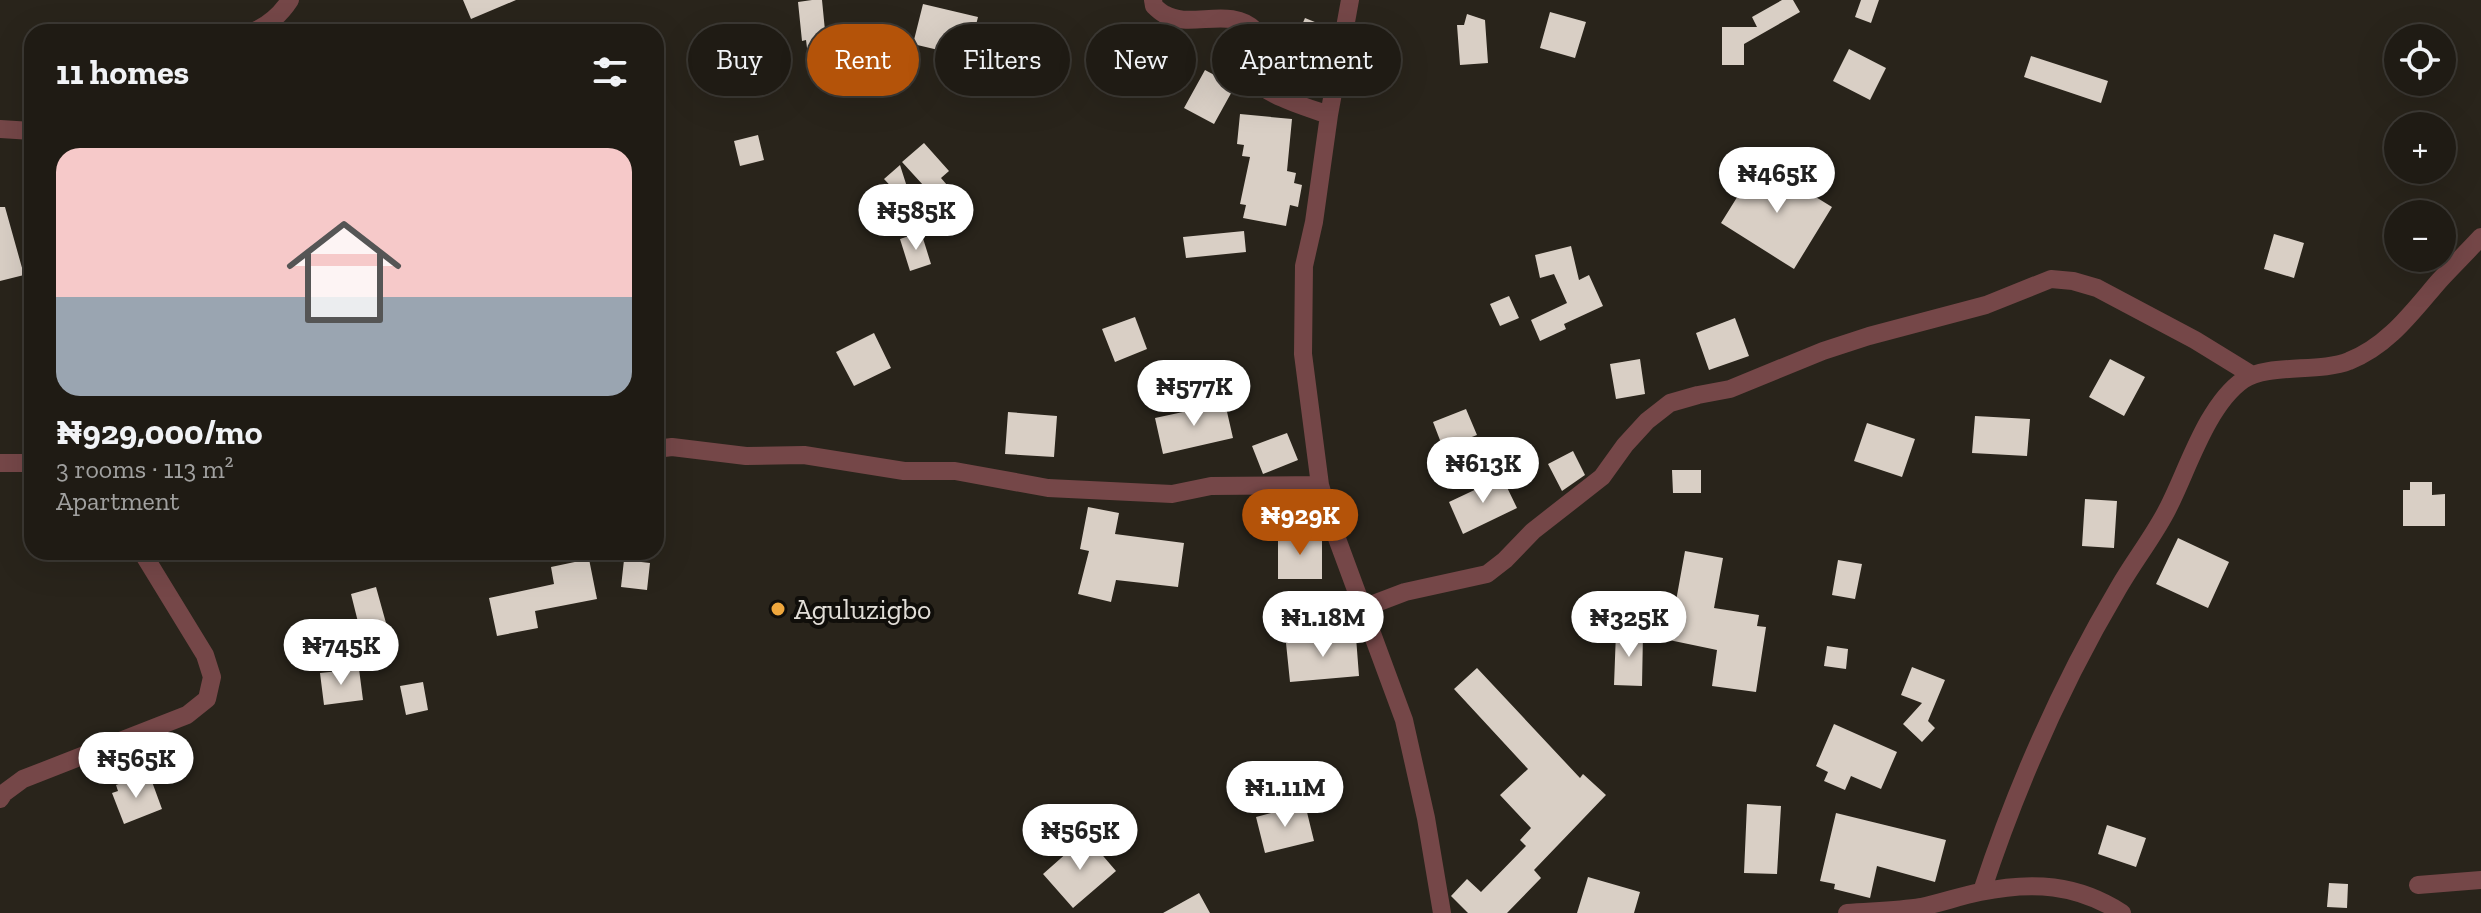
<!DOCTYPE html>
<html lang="en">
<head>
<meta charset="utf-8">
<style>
	body { margin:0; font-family:"Zilla Slab",serif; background:#2c2822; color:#f1f3f6; height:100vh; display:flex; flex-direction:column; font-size:30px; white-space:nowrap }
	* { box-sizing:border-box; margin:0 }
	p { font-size:26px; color:#a1a1a0 }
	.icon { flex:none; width:44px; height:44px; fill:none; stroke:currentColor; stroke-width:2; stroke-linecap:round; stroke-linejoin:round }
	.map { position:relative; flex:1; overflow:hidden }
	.panel { position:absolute; left:24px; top:24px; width:640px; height:536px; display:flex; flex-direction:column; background:#1f1b14; border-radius:24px; box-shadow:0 8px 32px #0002,0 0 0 2px #3c3934 }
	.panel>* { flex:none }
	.top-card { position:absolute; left:688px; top:24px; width:760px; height:72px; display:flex; gap:16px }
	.buttons { position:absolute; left:2384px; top:24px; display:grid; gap:16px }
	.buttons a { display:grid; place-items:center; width:72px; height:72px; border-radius:50%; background:#1f1b14; box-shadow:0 8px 32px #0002,0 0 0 2px #3c3934; font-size:40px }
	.price { position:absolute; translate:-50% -68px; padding:0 18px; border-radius:28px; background:#fff; color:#222; font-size:26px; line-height:52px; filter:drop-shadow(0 2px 4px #0008) }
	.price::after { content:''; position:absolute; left:50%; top:48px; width:24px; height:18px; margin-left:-12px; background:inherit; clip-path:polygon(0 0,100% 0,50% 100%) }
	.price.active { background:#b45309; color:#fff }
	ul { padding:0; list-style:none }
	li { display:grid; align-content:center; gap:16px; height:424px; padding:0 32px }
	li+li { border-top:2px solid #3c3934 }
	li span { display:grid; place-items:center; height:248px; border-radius:24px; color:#555 }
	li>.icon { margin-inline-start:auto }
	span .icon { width:144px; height:144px; fill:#fffc; stroke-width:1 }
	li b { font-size:34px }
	h2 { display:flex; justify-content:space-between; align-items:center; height:96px; padding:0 32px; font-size:34px }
	.chip { padding:0 28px; border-radius:36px; background:#1f1b14; box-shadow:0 8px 32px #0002,0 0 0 2px #3c3934; font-size:28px; line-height:72px }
	.chip.active { background:#b45309; color:#fff }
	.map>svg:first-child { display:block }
	.building { fill:#d9cfc5 }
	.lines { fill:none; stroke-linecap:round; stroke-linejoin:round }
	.street { stroke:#754748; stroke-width:18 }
	.poi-dot { fill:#efa73d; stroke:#100e0a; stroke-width:3 }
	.labels { text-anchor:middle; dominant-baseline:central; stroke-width:8; stroke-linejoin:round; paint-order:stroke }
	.poi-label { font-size:28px; fill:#e2ded8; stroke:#100e0a; text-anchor:start }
</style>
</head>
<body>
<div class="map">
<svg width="2481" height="913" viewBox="0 0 2481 913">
	<rect width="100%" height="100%" fill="#29241b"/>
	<path class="building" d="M463,0H516L471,19Z
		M812,0H822L827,51L836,50L839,75L811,79L806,40L802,41L798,2Z
		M1782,0H1793L1800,12L1744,44V65H1722V27H1757L1752,17Z
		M1861,0H1879L1871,23L1855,17Z
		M923,4L978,17L968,57L913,44Z
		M1550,12L1586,22L1575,58L1540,48Z
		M1467,14L1485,20L1488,63L1460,65L1457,25H1464Z
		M1305,18L1332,29L1329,49L1323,64L1291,50Z
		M1849,49L1886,68L1870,100L1833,81Z
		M2031,56L2108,81L2101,103L2024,77Z
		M1205,70L1235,86L1214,124L1184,108Z
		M1240,114L1292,119L1287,171L1296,173L1294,183L1302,185L1298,207L1290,205L1286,226L1243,218L1246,205L1240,204L1250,157L1242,156L1244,145L1237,144Z
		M758,135L764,160L740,166L734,141Z
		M924,143L949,171L941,178L947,185L934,197L902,162Z
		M1759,162L1832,207L1794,269L1721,223Z
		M900,165L915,212L884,179Z
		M0,207H5L24,275L0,281Z
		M1244,231L1246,252L1186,258L1183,237Z
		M921,232L931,264L910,271L900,239Z
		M2274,234L2304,243L2294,278L2264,269Z
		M1571,246L1579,280L1589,275L1603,306L1564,324L1566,329L1540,341L1531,320L1567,303L1554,274L1540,278L1535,255Z
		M1509,296L1519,318L1500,326L1490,304Z
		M1135,317L1147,349L1115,362L1102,329Z
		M1735,318L1749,356L1709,370L1696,333Z
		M874,333L891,368L854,386L836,352Z
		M1640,359L1645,394L1616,399L1610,364Z
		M2110,359L2145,377L2124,416L2089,397Z
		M1225,403L1233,438L1163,454L1155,418Z
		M1466,409L1477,435L1443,448L1433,422Z
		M1008,412L1057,416L1054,457L1005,454Z
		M1975,416L2030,419L2027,456L1972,453Z
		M1867,423L1915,439L1902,477L1854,461Z
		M1287,433L1298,460L1263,474L1252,446Z
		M1573,451L1585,475L1562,491L1548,464Z
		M1672,470H1701V493H1673Z
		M1502,477L1517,508L1463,534L1449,502Z
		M2410,482H2432V495L2445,494V526H2403V490H2410Z
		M2085,499L2117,501L2114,548L2082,546Z
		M1088,507L1119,513L1115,534L1184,543L1178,587L1116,580L1111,602L1078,594L1089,551L1080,549Z
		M1322,535V579H1278V536Z
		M2178,538L2229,562L2208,608L2156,584Z
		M1685,551L1723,558L1714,608L1759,615L1757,626L1766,627L1756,692L1712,686L1717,650L1669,640Z
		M589,559L597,599L535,611L538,628L497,636L489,598L554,584L551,567Z
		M624,560L650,563L647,590L621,587Z
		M1838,560L1862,564L1855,599L1832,595Z
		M376,587L386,623L360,630L351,594Z
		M1616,632L1643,633L1642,686L1614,685Z
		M1356,637L1359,676L1290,682L1286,643Z
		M1827,646L1848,649L1846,669L1824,666Z
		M1912,667L1945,680L1928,721L1935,728L1922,742L1903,724L1922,703L1901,695Z
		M1477,668L1580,778L1583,774L1606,795L1534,870L1541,878L1507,913H1468L1451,896L1467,879L1481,892L1526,846L1520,840L1531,828L1500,795L1528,769L1454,689Z
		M359,669L363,700L324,705L320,673Z
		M423,682L428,710L406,715L400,686Z
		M1834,724L1897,752L1881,789L1851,776L1845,790L1824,781L1828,772L1816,766Z
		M137,777L139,783L151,779L162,809L124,824L112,793L118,791L116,785Z
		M1305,804L1314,841L1265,853L1256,817Z
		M1747,804L1781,806L1777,874L1744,873Z
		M1836,813L1946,840L1935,882L1877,866L1870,898L1834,889L1835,884L1820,881Z
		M2107,825L2146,838L2136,867L2098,854Z
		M1086,836L1116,871L1073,908L1043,874Z
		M1588,877L1640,892L1634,913H1577Z
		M2329,883L2348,884L2347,908L2327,907Z
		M1199,893L1210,913H1163Z"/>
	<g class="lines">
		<path class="street" d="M1153,0L1154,6C1157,9 1160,12 1164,14C1190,30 1231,5 1256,31C1256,44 1251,57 1250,69C1250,92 1310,108 1329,115
			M1350,0L1329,115L1314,222L1304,266L1303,354L1320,485L1332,525L1404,720L1426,818L1442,913
			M252,32C267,26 281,14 290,0
			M0,129L32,131
			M656,449L672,447L746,456L804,455L904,471H955L1048,488L1172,494L1211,486L1320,485
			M0,463H32
			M1363,608L1405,592L1487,574L1505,560L1533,531L1602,477L1625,445L1647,421L1670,403L1698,395L1730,389L1823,351L1869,336L1986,305L2051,279L2073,281L2097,288L2195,340L2252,375
			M0,799L4,793L23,779L187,715L207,699L212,677L205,655L142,552
			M2418,885L2481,880
			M1982,891C2017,785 2062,683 2119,587C2134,561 2153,537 2167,510C2187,472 2206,406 2243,380C2267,363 2320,373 2349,361C2388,346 2413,311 2439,281C2453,266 2467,252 2481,237
			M1847,913C1872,911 1897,911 1921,907C1941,903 1960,896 1980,892C2032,881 2077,884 2122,913"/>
	</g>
	<circle class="poi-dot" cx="778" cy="609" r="8"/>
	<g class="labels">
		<g class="poi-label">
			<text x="794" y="609">Aguluzigbo</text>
		</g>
	</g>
</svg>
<div class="buttons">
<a><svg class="icon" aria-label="locate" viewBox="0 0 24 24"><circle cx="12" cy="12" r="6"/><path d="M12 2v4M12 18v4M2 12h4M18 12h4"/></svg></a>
<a>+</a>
<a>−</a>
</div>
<b class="price" style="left:1777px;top:215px">₦465K</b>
<b class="price" style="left:916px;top:252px">₦585K</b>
<b class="price" style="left:1194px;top:428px">₦577K</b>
<b class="price" style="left:1483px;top:505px">₦613K</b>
<b class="price active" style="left:1300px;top:557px">₦929K</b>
<b class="price" style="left:1323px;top:659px">₦1.18M</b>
<b class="price" style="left:1629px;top:659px">₦325K</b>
<b class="price" style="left:341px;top:687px">₦745K</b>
<b class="price" style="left:136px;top:800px">₦565K</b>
<b class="price" style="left:1285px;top:829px">₦1.11M</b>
<b class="price" style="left:1080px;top:872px">₦565K</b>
<div class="top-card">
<a class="chip">Buy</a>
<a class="chip active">Rent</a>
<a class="chip">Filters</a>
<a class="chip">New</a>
<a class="chip">Apartment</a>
</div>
<section class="panel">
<h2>11 homes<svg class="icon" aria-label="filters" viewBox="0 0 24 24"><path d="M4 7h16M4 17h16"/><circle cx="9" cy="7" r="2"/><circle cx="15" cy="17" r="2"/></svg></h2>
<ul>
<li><span style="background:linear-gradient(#f6c9c9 60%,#9aa5b1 0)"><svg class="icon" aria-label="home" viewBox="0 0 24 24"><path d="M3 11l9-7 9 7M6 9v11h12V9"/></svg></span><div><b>₦929,000/mo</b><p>3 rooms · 113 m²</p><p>Apartment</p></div></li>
</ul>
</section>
</div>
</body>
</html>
